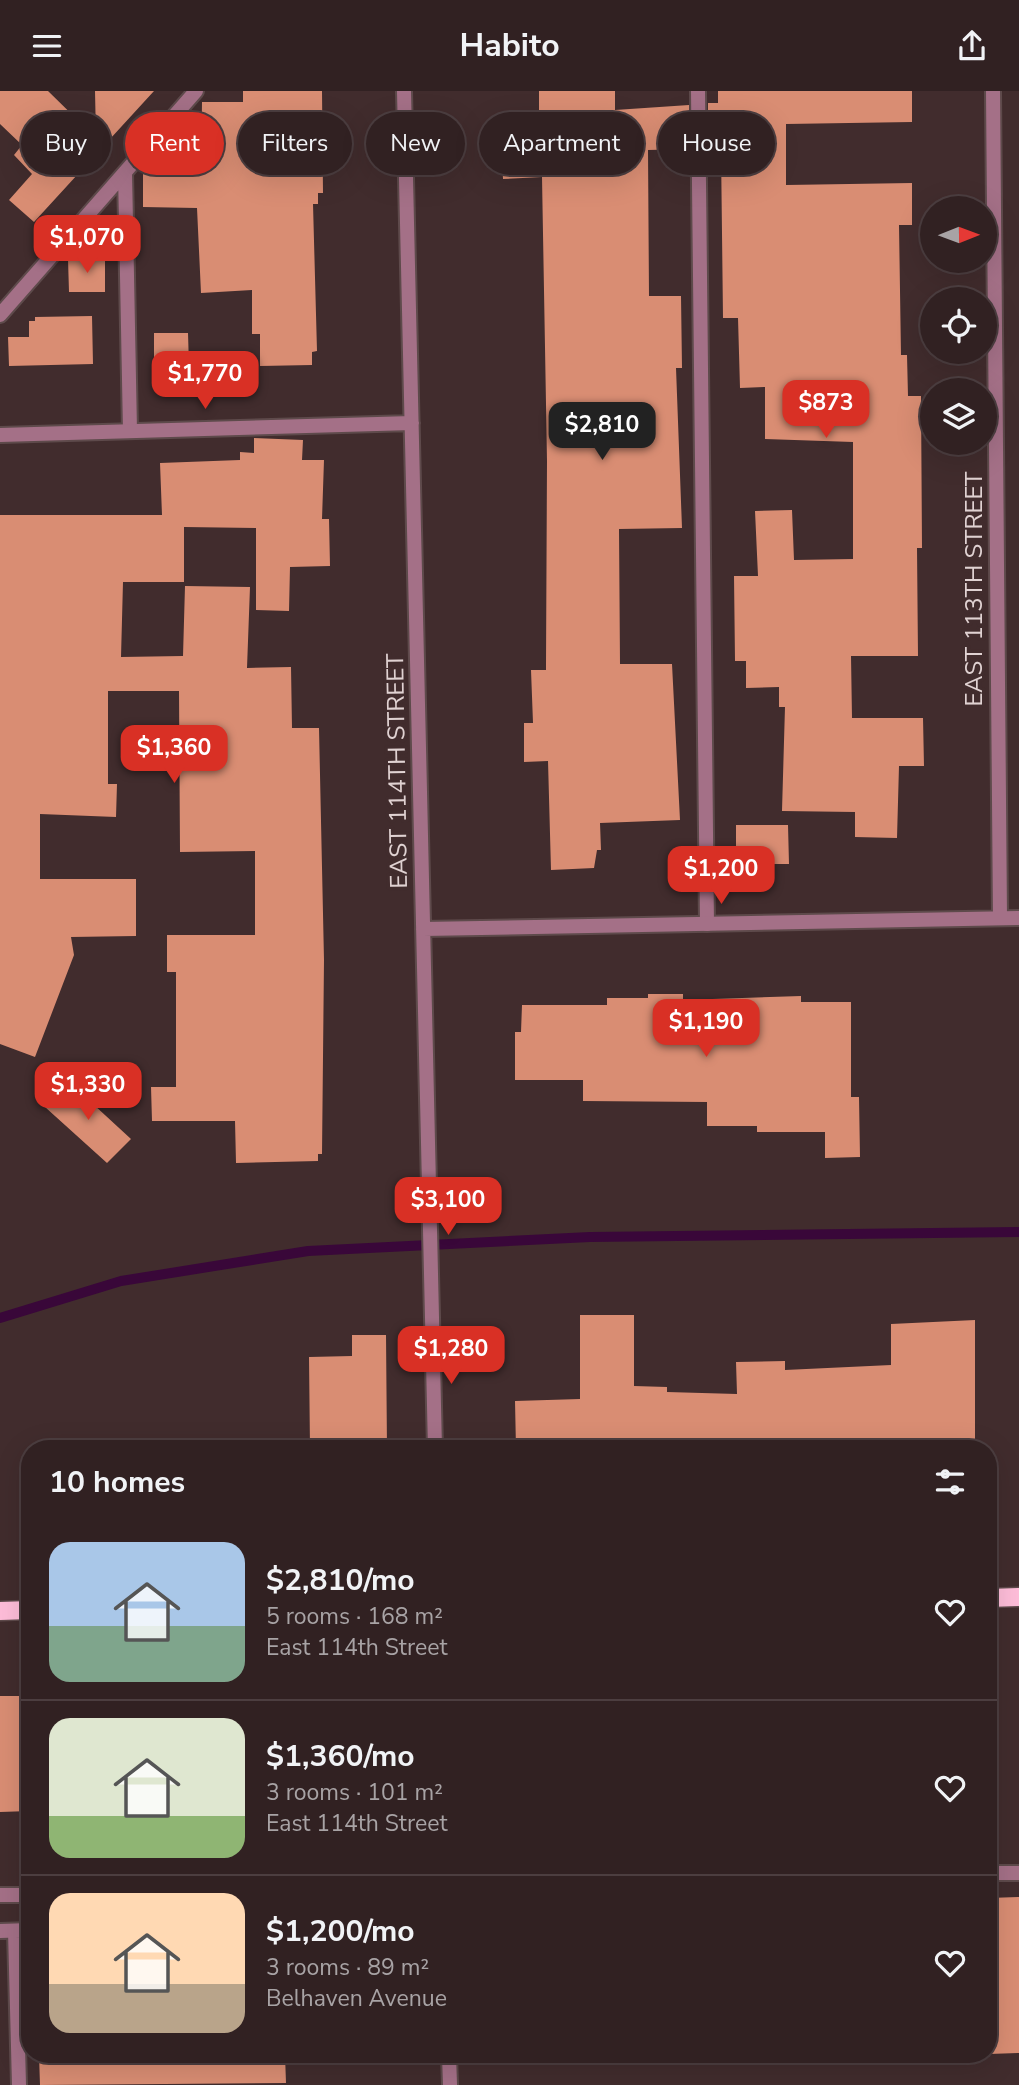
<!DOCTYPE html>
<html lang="en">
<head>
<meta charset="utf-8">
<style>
	body { margin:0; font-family:"Nunito Sans",sans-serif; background:#3d2e2f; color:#f1f3f6; height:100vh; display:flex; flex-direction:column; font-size:26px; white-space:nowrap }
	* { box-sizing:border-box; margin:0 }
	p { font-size:23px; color:#a8a3a5 }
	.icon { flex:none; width:38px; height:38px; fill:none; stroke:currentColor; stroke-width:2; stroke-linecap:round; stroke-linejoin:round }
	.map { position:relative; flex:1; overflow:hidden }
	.sheet { position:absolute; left:21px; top:1349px; width:976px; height:623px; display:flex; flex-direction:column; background:#312122; border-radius:28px; box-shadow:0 7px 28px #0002,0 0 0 2px #4c3e40 }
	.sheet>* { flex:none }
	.top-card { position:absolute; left:21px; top:21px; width:978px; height:63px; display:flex; gap:14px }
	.needle { width:46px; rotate:89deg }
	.tools { position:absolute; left:920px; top:105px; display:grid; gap:14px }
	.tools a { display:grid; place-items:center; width:77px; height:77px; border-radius:50%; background:#312122; box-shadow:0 7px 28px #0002,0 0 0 2px #4c3e40; font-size:35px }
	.price { position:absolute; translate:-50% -60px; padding:0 16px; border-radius:14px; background:#d93025; color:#fff; font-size:23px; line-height:46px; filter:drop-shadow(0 2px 4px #0008) }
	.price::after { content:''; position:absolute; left:50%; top:42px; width:21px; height:16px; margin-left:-10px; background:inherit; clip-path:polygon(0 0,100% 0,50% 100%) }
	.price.current { background:#222; color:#fff }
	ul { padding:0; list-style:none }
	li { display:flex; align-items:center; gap:21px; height:175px; padding:0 28px }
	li+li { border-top:2px solid #4c3e40 }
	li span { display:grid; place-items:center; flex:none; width:196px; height:140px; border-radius:21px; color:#555 }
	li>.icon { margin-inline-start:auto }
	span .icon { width:84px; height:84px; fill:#fffc; stroke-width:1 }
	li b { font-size:30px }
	h2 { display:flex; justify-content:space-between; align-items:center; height:84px; padding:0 28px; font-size:30px }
	.tag { padding:0 24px; border-radius:32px; background:#312122; box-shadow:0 7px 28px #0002,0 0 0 2px #4c3e40; font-size:24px; line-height:63px }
	.tag.current { background:#d93025; color:#fff }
	header { display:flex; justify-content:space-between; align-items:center; height:91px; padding:0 28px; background:#312122; font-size:32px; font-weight:700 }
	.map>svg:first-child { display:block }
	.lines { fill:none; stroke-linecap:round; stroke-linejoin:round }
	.stream { stroke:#390739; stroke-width:10 }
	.building { fill:#d98d73 }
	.service-casing { stroke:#5e4a4b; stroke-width:18 }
	.minor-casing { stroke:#5e4a4b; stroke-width:18 }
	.primary-casing { stroke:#5e4a4b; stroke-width:21 }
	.service { stroke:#a47087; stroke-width:14 }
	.minor { stroke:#a47087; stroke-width:14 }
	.primary { stroke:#febdd9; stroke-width:18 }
	.labels { text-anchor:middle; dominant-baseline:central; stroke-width:7; stroke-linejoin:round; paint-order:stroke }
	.street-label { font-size:24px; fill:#e0d2d2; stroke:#412c2d }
</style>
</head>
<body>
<header><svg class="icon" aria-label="menu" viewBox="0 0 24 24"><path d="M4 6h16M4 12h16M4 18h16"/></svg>Habito<svg class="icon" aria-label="share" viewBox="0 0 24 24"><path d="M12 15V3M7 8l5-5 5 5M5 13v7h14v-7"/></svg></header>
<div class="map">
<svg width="1019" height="1994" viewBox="0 0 1019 1994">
	<rect width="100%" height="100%" fill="#412c2d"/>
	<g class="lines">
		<path class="stream" d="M0,1227L121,1190L308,1160L590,1146L1019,1141"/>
	</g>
	<path class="building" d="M0,0H48L96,47L95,0H154L34,131L9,109L32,83L14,64L22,54L0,33Z
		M243,0H322L323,102H318V113H313L317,260L312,261V274L260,275V243H252V199L201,202L197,117L143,116V82H201L202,11H243Z
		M539,0H615V19L689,14V58L648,59L649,205H681L682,277H676L682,437L619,438L620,573H672L680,729L600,732L601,759H597L594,777L551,779L548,670L524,671V632H533L531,579H546V575L547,370L542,86L503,88L501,46L539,44Z
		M718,0H912V31L786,33V94L912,92V134H899L901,264H907L908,305H921L922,457H917L918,565H851L852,627H923L924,675H899L897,747L855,746V721L782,720L785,616H779V596L746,597V570H735L734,485H758L755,420L792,419L794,469L853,468V351L765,348V296L740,297L738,227H723L721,58H708V12H718Z
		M68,168H105V201H69Z
		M92,225L93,273L9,275L8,246H29V230H35V226Z
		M154,242H188L189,275H154Z
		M254,347L303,349L302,369H324L322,428H329L330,475L290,476L289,520L256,519V437L184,436V491H123L121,566L183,565L185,495L250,496L247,577L291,576L292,637H319L324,869L322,1063H318V1070L236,1072L235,1030H152L151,996H176V881H167V844H255V760L180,761L179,600H108V693H117L116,726L40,723V788H136V845L71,846L74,864L35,966L0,953V424H162L160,372L240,369V361L254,362Z
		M736,734H788L789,773H736Z
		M648,903H683V909L801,905V911H851V1006H859L860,1066L825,1067V1041H757V1035H707V1011L583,1010V989H515V941H521L522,914H607V907H648Z
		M68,990L131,1048L107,1072L45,1016Z
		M580,1224H634V1295L667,1296V1301L737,1303L736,1271L785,1270V1279L891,1274V1233L975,1229V1351H930V1358H516L515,1310L580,1308Z
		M352,1244H386L387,1358H310L309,1266L352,1265Z
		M0,1605H30V1720L0,1721Z
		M1019,1806V1962L989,1963V1807Z
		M39,1964H285L286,1992L40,1994Z"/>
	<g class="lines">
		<g class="service-casing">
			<path id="service" d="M698,0L707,833
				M125,81L130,340
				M0,224L196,0
				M989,1782H1019
				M0,1804H30
				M0,1840L30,1839
				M15,1840L19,1994"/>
		</g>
		<g class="minor-casing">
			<path id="minor" d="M404,0L435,1358
				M993,0L1000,827
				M0,344L412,332
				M423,838L1019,827
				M449,1964L450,1994"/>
		</g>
		<g class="primary-casing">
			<path id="primary" d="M989,1507L1019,1506
				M0,1520L30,1519"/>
		</g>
		<use href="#service" class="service"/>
		<use href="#minor" class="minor"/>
		<use href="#primary" class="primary"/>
	</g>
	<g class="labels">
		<g class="street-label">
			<text transform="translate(974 498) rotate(-90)">EAST 113TH STREET</text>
			<text transform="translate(397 680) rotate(-91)">EAST 114TH STREET</text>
		</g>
	</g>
</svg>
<div class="tools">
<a><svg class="needle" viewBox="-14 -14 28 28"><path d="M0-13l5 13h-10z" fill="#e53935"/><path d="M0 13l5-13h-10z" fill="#a8a3a5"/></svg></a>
<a><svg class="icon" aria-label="locate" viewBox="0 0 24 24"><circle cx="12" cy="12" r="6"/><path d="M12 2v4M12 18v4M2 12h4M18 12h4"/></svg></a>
<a><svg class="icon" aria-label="layers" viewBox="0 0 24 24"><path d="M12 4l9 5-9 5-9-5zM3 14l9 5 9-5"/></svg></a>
</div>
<b class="price" style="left:87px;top:184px">$1,070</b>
<b class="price" style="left:205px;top:320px">$1,770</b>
<b class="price" style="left:826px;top:349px">$873</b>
<b class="price current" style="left:602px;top:371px">$2,810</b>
<b class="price" style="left:174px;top:694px">$1,360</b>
<b class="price" style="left:721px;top:815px">$1,200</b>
<b class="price" style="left:706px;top:968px">$1,190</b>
<b class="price" style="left:88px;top:1031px">$1,330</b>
<b class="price" style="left:448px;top:1146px">$3,100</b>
<b class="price" style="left:451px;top:1295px">$1,280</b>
<div class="top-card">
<a class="tag">Buy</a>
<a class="tag current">Rent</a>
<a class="tag">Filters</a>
<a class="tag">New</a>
<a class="tag">Apartment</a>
<a class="tag">House</a>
</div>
<section class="sheet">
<h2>10 homes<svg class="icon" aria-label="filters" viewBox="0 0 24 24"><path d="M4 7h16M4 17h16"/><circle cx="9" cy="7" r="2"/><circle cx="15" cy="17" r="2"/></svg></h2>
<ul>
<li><span style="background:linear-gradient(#a9c7e8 60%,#7fa58c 0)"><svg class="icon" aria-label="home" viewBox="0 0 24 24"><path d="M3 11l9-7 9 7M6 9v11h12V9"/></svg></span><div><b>$2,810/mo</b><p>5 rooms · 168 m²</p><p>East 114th Street</p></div><svg class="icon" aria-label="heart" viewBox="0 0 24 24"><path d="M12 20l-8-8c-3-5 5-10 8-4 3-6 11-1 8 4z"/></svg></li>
<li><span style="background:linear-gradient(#dfe7d0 70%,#8fb573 0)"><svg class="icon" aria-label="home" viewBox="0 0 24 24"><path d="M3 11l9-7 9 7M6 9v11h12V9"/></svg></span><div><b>$1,360/mo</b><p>3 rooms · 101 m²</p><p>East 114th Street</p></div><svg class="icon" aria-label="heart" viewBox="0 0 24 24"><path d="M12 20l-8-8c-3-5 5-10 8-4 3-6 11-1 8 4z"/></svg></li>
<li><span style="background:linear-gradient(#ffd9b3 65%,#b9a48a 0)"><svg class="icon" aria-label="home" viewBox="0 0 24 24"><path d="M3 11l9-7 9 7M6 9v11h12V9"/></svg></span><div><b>$1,200/mo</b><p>3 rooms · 89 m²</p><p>Belhaven Avenue</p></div><svg class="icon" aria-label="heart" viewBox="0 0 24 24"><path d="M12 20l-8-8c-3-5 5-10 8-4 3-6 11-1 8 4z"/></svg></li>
</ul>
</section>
</div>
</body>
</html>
